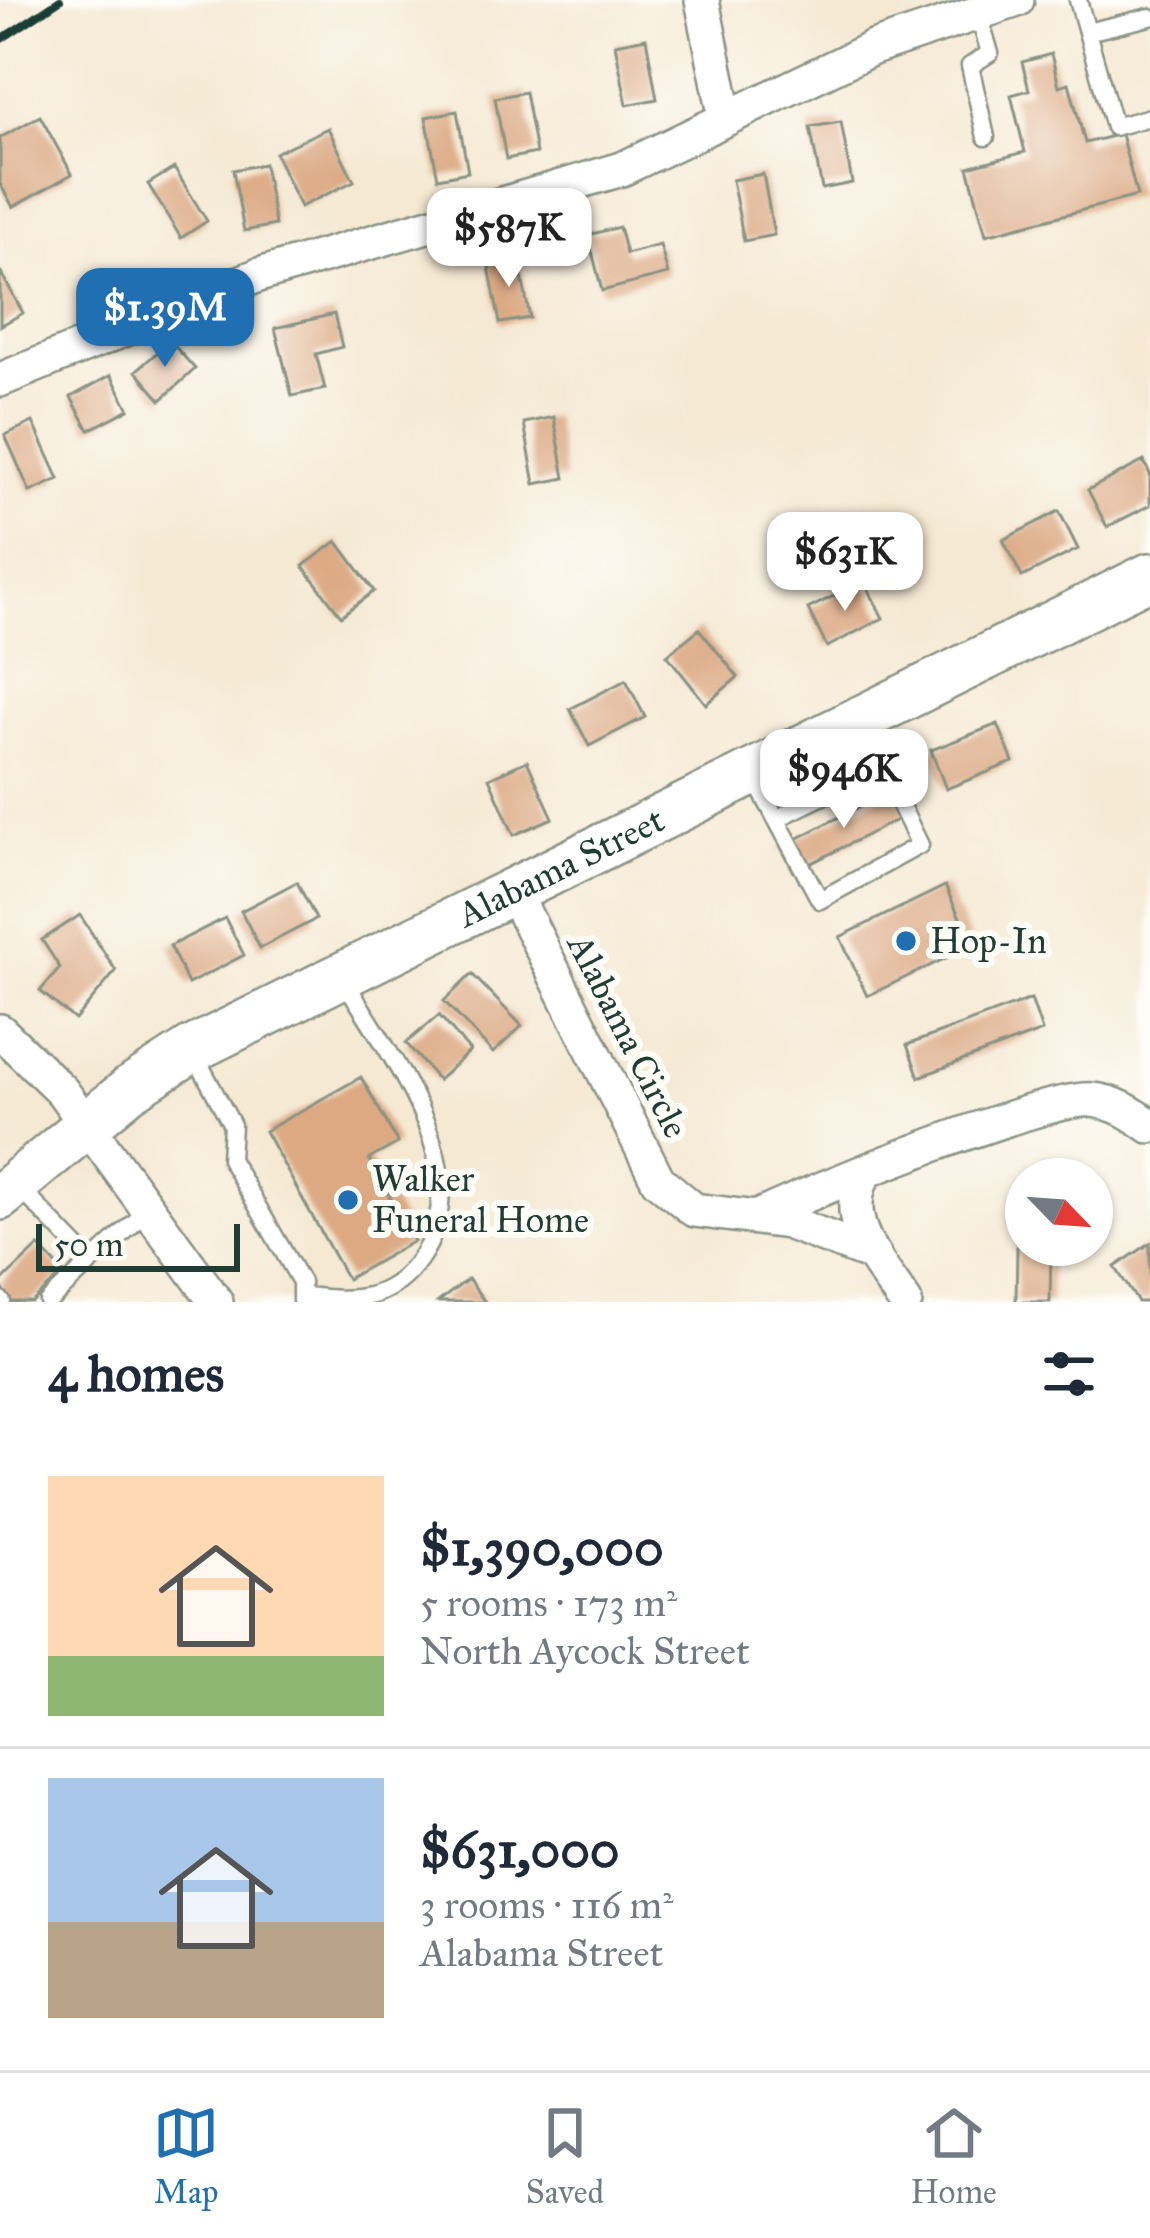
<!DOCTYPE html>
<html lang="en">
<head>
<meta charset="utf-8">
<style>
	body { margin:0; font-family:"IM FELL Great Primer",serif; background:#f2f2f3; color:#1f2937; height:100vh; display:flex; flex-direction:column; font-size:45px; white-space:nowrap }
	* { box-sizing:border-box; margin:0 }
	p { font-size:39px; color:#747a83 }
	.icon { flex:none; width:66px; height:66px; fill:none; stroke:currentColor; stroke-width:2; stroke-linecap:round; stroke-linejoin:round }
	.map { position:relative; height:1302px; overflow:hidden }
	.sheet { display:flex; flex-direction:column; background:#fff; flex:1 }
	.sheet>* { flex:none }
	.needle { width:78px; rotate:115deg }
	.controls { position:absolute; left:1005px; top:1158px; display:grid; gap:24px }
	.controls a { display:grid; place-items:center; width:108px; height:108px; border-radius:50%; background:#fff; box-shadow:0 3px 9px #0004; font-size:60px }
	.scale { position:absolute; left:36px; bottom:30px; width:204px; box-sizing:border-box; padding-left:12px; border:6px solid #1f3d34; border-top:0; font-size:33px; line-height:42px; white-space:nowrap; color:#1f3d34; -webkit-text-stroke:9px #fdfcf7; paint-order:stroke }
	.price { position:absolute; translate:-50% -102px; padding:0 27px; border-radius:24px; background:#fff; color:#222; font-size:39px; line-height:78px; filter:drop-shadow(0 3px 6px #0008) }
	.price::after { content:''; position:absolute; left:50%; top:72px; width:36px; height:27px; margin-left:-18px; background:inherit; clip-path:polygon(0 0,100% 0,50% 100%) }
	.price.selected { background:#1f6fb2; color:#fff }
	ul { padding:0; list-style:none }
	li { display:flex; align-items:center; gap:36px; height:300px; padding:0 48px }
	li+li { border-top:3px solid #e0e1e3 }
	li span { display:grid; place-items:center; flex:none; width:336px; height:240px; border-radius:0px; color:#555 }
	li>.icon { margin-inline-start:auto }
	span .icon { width:144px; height:144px; fill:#fffc; stroke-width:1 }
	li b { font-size:51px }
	h2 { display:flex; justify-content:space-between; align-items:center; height:144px; padding:0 48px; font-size:51px }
	.dock { display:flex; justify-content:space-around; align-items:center; height:168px; border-top:3px solid #e0e1e3; background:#fff; font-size:33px; color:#747a83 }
	.dock a { display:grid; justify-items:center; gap:6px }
	.dock .selected { color:#1f6fb2 }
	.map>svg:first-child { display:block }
	.building { fill:#dca983 }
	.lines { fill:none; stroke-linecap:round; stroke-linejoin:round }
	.service-casing { stroke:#8a9384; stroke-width:21 }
	.minor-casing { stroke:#8a9384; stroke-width:38 }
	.secondary-casing { stroke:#8a9384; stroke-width:50 }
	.service { stroke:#fff; stroke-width:16 }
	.minor { stroke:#fff; stroke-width:33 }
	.secondary { stroke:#fff; stroke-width:45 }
	.rail { stroke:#1f3d34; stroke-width:8 }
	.poi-dot { fill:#1f6fb2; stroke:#fdfcf7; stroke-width:4.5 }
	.labels { text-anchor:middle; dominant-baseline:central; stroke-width:12; stroke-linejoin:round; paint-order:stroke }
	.street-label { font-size:36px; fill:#1f3d34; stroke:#fdfcf7 }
	.poi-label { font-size:36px; fill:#1f3d34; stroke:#fdfcf7; text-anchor:start }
</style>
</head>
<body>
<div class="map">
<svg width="1150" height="1302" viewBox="0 0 1150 1302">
	<rect width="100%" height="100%" fill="#fdfcf7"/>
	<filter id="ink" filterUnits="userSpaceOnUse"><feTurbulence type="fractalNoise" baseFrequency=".00833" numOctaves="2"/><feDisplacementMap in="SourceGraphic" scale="24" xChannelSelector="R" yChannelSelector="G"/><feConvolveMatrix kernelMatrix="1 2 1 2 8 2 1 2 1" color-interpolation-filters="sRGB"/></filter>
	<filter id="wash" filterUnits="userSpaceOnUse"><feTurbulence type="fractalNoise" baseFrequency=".004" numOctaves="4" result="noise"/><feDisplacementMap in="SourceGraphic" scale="48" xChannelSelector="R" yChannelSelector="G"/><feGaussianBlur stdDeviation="2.7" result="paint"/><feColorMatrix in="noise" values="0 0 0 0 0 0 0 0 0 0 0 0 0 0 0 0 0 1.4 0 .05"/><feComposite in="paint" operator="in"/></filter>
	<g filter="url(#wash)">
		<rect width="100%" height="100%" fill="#f5e9d3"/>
		<g id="blocks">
			<path class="building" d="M646,38L657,99L627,105L615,44Z
				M1051,54L1059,86L1069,83L1085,143L1121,134L1137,196L986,235L968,167L1025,152L1011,95L1029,90L1022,62Z
				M525,92L536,153L506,159L495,98Z
				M457,111L468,172L438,178L426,117Z
				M40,116L72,174L13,207L0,184V138Z
				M841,122L852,183L822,189L810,127Z
				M328,128L354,181L300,207L275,153Z
				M264,164L275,225L244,231L233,170Z
				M174,168L207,221L181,238L148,184Z
				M763,174L774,235L744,241L732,180Z
				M619,227L626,254L660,245L668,274L602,291L588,235Z
				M518,256L530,318L500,323L488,262Z
				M0,271L23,313L0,326Z
				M334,314L342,347L316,354L325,389L292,396L275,328Z
				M170,341L195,369L161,400L136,371Z
				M111,375L129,409L89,430L71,397Z
				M554,417L565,478L535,484L524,423Z
				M33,422L59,479L30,492L5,435Z
				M1144,461L1150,474V505L1107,527L1088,490Z
				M1059,511L1078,549L1022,577L1003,540Z
				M337,541L374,591L341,616L303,566Z
				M864,581L883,618L827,647L808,609Z
				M699,629L738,677L706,704L667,655Z
				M626,680L645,717L589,746L570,709Z
				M998,724L1013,762L946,789L931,750Z
				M527,761L553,818L514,835L489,778Z
				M894,789L906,815L794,872L781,847Z
				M297,882L316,919L260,948L241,911Z
				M945,886L973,945L867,996L840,937Z
				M80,915L116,971L75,1020L40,991L60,968L42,940Z
				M225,918L244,955L188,984L170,946Z
				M472,974L522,1026L493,1053L444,1001Z
				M1031,999L1042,1031L919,1077L907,1045Z
				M439,1015L470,1051L438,1080L406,1043Z
				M361,1077L398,1143L369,1159L414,1241L347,1279L265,1131Z
				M1018,1194H1026V1245H1051L1050,1302H1016Z
				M1150,1243V1302H1138L1115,1267Z
				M39,1246L64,1273L32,1302H9L0,1283Z
				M468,1279L485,1302H438Z"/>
		</g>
	</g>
	<g filter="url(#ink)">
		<use href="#blocks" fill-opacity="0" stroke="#8a9384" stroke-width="3"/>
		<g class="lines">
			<g class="service-casing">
				<path id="service" d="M1078,0L1114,127L1150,117
					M978,13L990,53L970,66L986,137
					M1087,32L1150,17
					M753,776L820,900L920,845L859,720
					M776,819L882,767
					M192,1050L232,1125L230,1159L301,1282V1302
					M17,1185L91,1262
					M305,1296C353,1302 389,1302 419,1260C484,1169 387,1055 342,976
					M0,1300L2,1302
					M48,1302L147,1211"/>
			</g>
			<g class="minor-casing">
				<path id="minor" d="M702,0L726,119
					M0,380L259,275L622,169L873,48L1017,0
					M513,891L658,1180L694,1210L787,1222L874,1255
					M0,1031L62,1091L216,1302
					M865,1173C837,1220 879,1263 905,1302
					M758,1217C809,1192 1046,1095 1092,1100C1115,1102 1132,1113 1150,1126"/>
			</g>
			<g class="secondary-casing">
				<g id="secondary">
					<path id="s1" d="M0,1197L129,1090L191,1050L1150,576"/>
				</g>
			</g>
			<use href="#service" class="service"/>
			<use href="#minor" class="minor"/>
			<use href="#secondary" class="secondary"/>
			<path class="rail" d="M0,40L60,0"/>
		</g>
	</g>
	<g class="poi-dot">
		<circle cx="906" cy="941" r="12"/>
		<circle cx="348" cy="1200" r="12"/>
	</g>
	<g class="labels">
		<g class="street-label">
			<text stroke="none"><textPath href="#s1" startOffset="654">Alabama Street</textPath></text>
			<text transform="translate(628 1036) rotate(63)">Alabama Circle</text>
		</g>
		<g class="poi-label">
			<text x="930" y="941">Hop-In</text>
			<text x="372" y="1179">Walker<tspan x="372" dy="41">Funeral Home</tspan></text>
		</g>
	</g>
</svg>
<div class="controls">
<a><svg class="needle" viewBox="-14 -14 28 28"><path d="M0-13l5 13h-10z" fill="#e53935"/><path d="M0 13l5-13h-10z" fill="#747a83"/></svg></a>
</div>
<div class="scale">50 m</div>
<b class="price" style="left:509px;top:290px">$587K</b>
<b class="price selected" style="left:165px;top:370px">$1.39M</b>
<b class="price" style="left:845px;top:614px">$631K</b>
<b class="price" style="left:844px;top:831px">$946K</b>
</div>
<section class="sheet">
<h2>4 homes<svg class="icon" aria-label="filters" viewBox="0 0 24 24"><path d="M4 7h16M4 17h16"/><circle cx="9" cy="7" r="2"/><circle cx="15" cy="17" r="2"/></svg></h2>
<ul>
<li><span style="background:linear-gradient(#ffd9b3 75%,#8fb573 0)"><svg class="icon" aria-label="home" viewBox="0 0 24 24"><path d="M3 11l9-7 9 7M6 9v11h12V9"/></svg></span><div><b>$1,390,000</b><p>5 rooms · 173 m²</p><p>North Aycock Street</p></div></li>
<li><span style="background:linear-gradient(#a9c7e8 60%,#b9a48a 0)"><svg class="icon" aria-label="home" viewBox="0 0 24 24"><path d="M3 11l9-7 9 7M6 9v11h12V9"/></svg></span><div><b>$631,000</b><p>3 rooms · 116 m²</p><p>Alabama Street</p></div></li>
</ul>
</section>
<nav class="dock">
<a class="selected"><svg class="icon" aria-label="map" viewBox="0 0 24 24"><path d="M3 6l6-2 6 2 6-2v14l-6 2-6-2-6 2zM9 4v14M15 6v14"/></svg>Map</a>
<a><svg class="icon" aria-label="saved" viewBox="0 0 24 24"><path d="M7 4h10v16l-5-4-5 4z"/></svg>Saved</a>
<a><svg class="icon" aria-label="home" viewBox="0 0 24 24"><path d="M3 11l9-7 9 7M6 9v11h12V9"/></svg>Home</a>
</nav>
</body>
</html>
